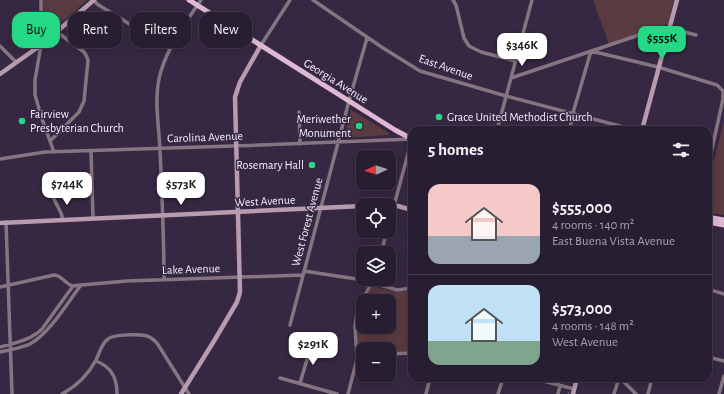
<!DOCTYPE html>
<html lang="en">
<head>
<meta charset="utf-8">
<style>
	body { margin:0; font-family:"Alegreya Sans",sans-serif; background:#342b3e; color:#f1f3f6; height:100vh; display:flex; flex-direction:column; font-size:15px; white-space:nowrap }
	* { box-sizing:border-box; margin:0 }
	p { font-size:13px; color:#a5a2ac }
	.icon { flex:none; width:22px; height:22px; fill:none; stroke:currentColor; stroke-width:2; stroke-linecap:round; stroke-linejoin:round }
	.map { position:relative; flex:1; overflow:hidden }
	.sheet { position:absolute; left:408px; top:126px; width:304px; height:256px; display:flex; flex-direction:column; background:#281e32; border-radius:12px; box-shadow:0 2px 10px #0003,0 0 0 1px #443c4d }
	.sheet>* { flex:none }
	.top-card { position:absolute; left:12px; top:12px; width:336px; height:36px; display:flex; gap:8px }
	.needle { width:26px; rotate:266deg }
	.buttons { position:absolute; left:356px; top:150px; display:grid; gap:8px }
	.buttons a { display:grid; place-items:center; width:40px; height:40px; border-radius:8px; background:#281e32; box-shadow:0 2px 10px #0003,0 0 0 1px #443c4d; font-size:20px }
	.price { position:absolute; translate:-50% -34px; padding:0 9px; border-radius:8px; background:#fff; color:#222; font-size:13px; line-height:26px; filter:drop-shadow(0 1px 2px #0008) }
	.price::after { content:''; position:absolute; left:50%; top:24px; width:12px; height:9px; margin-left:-6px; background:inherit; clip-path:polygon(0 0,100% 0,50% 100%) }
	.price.on { background:#25d886; color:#111 }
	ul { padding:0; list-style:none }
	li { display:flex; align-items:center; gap:12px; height:100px; padding:0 20px }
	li+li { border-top:1px solid #443c4d }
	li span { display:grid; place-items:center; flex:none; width:112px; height:80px; border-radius:12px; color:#555 }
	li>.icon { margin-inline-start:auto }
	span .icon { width:48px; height:48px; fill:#fffc; stroke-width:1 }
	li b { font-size:17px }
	h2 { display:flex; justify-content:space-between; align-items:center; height:48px; padding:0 20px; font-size:17px }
	.pill { padding:0 14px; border-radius:12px; background:#281e32; box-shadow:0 2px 10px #0003,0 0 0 1px #443c4d; font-size:14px; line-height:36px }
	.pill.on { background:#25d886; color:#111 }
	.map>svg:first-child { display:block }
	.green { fill:#5a3b40 }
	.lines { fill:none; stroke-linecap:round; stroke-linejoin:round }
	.stream { stroke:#496b8b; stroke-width:1 }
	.street { stroke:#877481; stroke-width:3.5 }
	.secondary { stroke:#b89baf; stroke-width:4.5 }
	.primary { stroke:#dfb9d3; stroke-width:5 }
	.poi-dot { fill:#25d886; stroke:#362842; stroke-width:1.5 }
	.labels { text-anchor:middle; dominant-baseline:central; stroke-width:3; stroke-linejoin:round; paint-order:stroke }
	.street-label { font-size:12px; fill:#f5eefd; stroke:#362842 }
	.poi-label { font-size:12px; fill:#f5eefd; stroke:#362842; text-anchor:start }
</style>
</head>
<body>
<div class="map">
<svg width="724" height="394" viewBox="0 0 724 394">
	<rect width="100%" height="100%" fill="#362842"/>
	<path class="green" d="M43,0H87C78,8 55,31 44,32Z
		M593,0H674L668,24L609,44Z
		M351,110L389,133L388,135L344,138Z
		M724,121V215L708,213V183Z
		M373,286L395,292L412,291V352L389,353V349H363V356H359C358,338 355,321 363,303V327H389V301H364Z"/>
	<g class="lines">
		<path class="stream" d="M572,381V378
			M568,394L569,392"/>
		<path class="street" d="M41,0V45L35,80V95L42,119L54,152
			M94,0L97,4L170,49
			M313,0L383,48L420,71L506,96L635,130
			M453,0L456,5L464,38L469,46L481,52L515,61
			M261,45L290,0
			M0,46L16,62
			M511,78L657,29L669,28L696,35
			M299,112L300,144
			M573,113L591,51L658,67L717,85L723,91V99L708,167
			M497,130L532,0
			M569,130L574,113
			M50,141L79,112L84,101L88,60L87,57L84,52L57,32
			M91,151L93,218
			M0,159L45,152L260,145L412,139L389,224
			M53,197L61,213L63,220
			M6,222L12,394
			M381,253L387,231
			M304,271L363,280L397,290L412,288
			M164,280C164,237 162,193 160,150C159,124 153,97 161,71C169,45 186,22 201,0
			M0,287L54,275C63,276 65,284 73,286
			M708,289L724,294
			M290,325L349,101L367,38
			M0,347C15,343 31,340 42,329L73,286L80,285
			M0,352C10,350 21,348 30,344C49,334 68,302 81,285L127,281L303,275
			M389,354L412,353
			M708,357L724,361
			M96,361C111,367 117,377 117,394
			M280,378L337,394
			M532,378L574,389
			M620,378L636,394
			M300,383L309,353V347
			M62,394C77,386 88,375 96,360C100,352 101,344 108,339C114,334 140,334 147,336C151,337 154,340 157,343L189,394
			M348,394L357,359L355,326L357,312L360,304L374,279
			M426,394L430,378
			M498,394L503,378
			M558,394L560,386
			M614,394L619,378
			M648,394L652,378
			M719,394L724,376"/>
		<path class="secondary" d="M0,74L41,45L94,0
			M642,130L677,0
			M387,205H394L412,210
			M0,223L363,206
			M181,394L214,341L237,302L240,292L235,97L240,82L261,45
			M573,394L577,378"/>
		<path class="primary" d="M189,0L395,130L412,139
			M708,217L724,220
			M708,222L724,225"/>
	</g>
	<g class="poi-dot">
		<circle cx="439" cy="117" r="4"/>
		<circle cx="22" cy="121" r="4"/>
		<circle cx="359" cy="126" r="4"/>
		<circle cx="312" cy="165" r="4"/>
	</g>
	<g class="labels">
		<g class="street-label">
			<text transform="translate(446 67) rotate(19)">East Avenue</text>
			<text transform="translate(336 81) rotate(32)">Georgia Avenue</text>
			<text transform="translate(205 137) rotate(-2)">Carolina Avenue</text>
			<text transform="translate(265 201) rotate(-3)">West Avenue</text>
			<text transform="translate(307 222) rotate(-75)">West Forest Avenue</text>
			<text transform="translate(191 269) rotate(-2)">Lake Avenue</text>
		</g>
		<g class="poi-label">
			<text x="30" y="114">Fairview<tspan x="30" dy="14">Presbyterian Church</tspan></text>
			<text x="447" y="117">Grace United Methodist Church</text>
			<text x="351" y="119" text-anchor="end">Meriwether<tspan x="351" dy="14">Monument</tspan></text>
			<text x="304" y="165" text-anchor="end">Rosemary Hall</text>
		</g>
	</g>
</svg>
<div class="buttons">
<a><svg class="needle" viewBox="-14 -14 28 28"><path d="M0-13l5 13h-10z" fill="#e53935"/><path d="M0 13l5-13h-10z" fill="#a5a2ac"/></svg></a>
<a><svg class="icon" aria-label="locate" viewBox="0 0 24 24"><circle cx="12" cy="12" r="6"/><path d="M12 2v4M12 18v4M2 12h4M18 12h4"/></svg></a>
<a><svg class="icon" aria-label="layers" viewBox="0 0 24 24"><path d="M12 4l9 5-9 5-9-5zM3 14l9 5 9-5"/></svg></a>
<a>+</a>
<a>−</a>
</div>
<b class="price on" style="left:662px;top:60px">$555K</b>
<b class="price" style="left:522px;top:67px">$346K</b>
<b class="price" style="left:67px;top:206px">$744K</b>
<b class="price" style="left:181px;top:206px">$573K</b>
<b class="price" style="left:313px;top:366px">$291K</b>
<div class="top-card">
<a class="pill on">Buy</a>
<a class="pill">Rent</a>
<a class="pill">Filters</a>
<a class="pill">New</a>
</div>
<section class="sheet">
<h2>5 homes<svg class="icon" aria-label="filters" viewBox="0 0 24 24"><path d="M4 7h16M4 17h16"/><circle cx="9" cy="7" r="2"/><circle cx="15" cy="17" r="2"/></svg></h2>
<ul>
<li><span style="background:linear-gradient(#f6c9c9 65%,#9aa5b1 0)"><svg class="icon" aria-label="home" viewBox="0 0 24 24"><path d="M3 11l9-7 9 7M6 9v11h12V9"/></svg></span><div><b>$555,000</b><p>4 rooms · 140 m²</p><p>East Buena Vista Avenue</p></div></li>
<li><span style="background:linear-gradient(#bfe0f5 70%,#7fa58c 0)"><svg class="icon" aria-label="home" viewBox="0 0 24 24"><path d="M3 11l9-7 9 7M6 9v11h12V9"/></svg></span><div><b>$573,000</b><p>4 rooms · 148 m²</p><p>West Avenue</p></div></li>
</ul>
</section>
</div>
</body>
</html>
